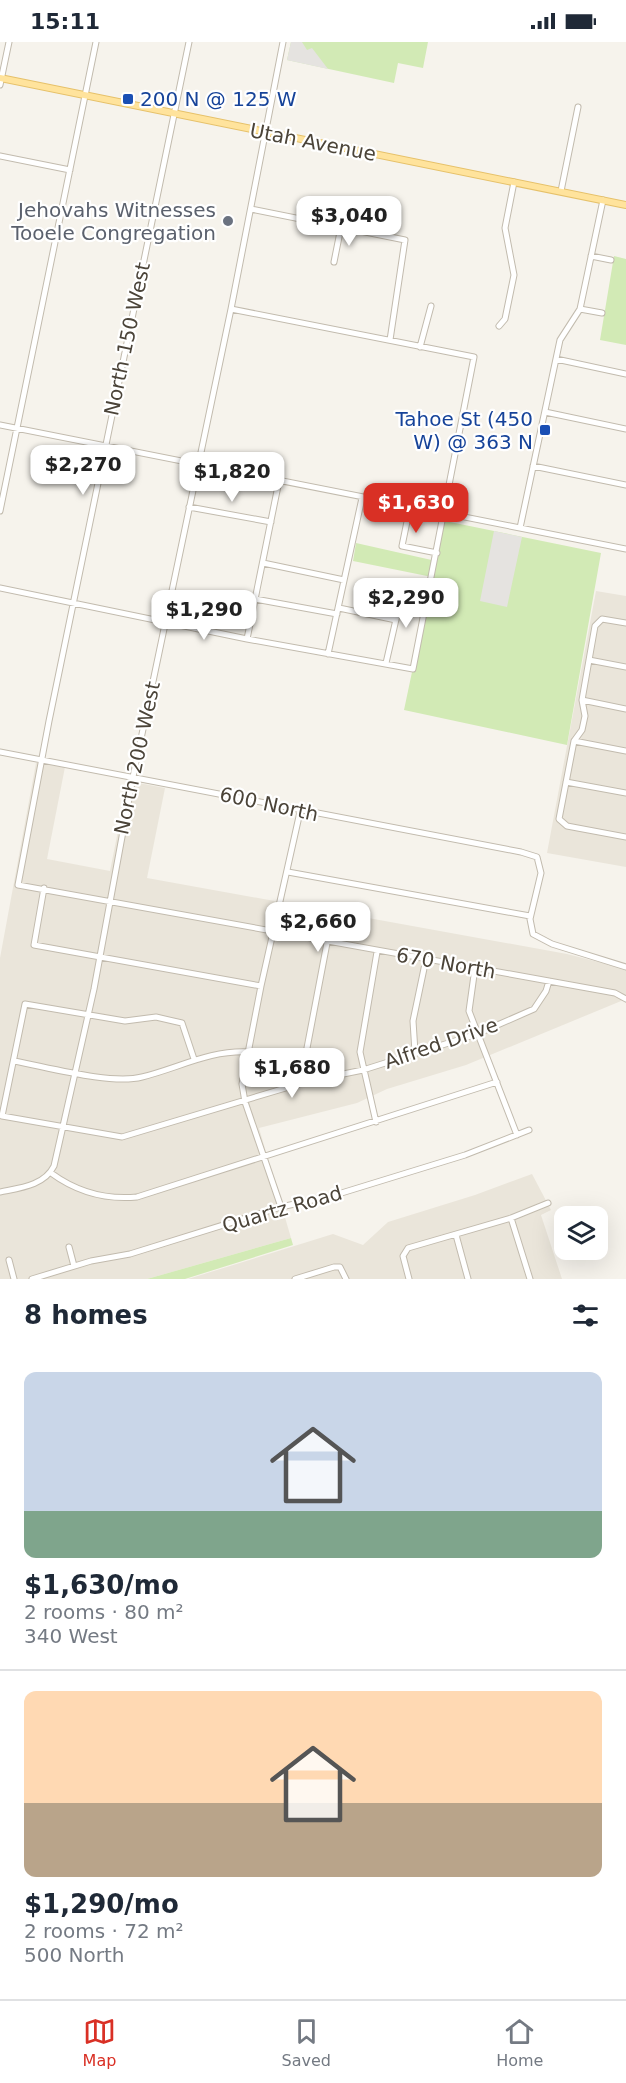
<!DOCTYPE html>
<html lang="en">
<head>
<meta charset="utf-8">
<style>
	body { margin:0; font-family:"DejaVu Sans",sans-serif; background:#f6f6f7; color:#1f2937; height:100vh; display:flex; flex-direction:column; font-size:22px; white-space:nowrap }
	* { box-sizing:border-box; margin:0 }
	p { font-size:20px; color:#747a83 }
	.icon { flex:none; width:33px; height:33px; fill:none; stroke:currentColor; stroke-width:2; stroke-linecap:round; stroke-linejoin:round }
	.map { position:relative; height:1237px; overflow:hidden }
	.sheet { display:flex; flex-direction:column; background:#fff; flex:1 }
	.sheet>* { flex:none }
	.controls { position:absolute; left:554px; top:1164px; display:grid; gap:12px }
	.controls a { display:grid; place-items:center; width:54px; height:54px; border-radius:12px; background:#fff; box-shadow:0 6px 24px #0002; font-size:30px }
	.price { position:absolute; translate:-50% -51px; padding:0 14px; border-radius:12px; background:#fff; color:#222; font-size:20px; line-height:39px; filter:drop-shadow(0 2px 3px #0008) }
	.price::after { content:''; position:absolute; left:50%; top:36px; width:18px; height:14px; margin-left:-9px; background:inherit; clip-path:polygon(0 0,100% 0,50% 100%) }
	.price.selected { background:#d93025; color:#fff }
	ul { padding:0; list-style:none }
	li { display:grid; align-content:center; gap:12px; height:318px; padding:0 24px }
	li+li { border-top:2px solid #e0e1e3 }
	li span { display:grid; place-items:center; height:186px; border-radius:12px; color:#555 }
	li>.icon { margin-inline-start:auto }
	span .icon { width:108px; height:108px; fill:#fffc; stroke-width:1 }
	li b { font-size:26px }
	h2 { display:flex; justify-content:space-between; align-items:center; height:72px; padding:0 24px; font-size:26px }
	.status { display:flex; justify-content:space-between; align-items:center; height:42px; padding:0 30px; background:#fff; direction:ltr }
	.status svg { height:16px; fill:currentColor }
	.dock { display:flex; justify-content:space-around; align-items:center; height:84px; border-top:2px solid #e0e1e3; background:#fff; font-size:16px; color:#747a83 }
	.dock a { display:grid; justify-items:center; gap:3px }
	.dock .selected { color:#d93025 }
	.map>svg:first-child { display:block }
	.residential { fill:#eae5da }
	.green { fill:#d2eab5 }
	.parking { fill:#e5e3e0 }
	.lines { fill:none; stroke-linecap:round; stroke-linejoin:round }
	.minor-casing { stroke:#c2bbae; stroke-width:7 }
	.major-casing { stroke:#e6c16a; stroke-width:8 }
	.minor { stroke:#fff; stroke-width:5 }
	.major { stroke:#ffe39c; stroke-width:6 }
	.transit-dot { fill:#1a4fb4; stroke:#fff; stroke-width:2 }
	.worship-dot { fill:#6b7280; stroke:#fff; stroke-width:2 }
	.labels { text-anchor:middle; dominant-baseline:central; stroke-width:4.5; stroke-linejoin:round; paint-order:stroke }
	.transit-label { font-size:20px; fill:#164399; stroke:#fff; text-anchor:start }
	.street-label { font-size:20px; fill:#4b4439; stroke:#fff }
	.worship-label { font-size:20px; fill:#5b616d; stroke:#fff; text-anchor:end }
</style>
</head>
<body>
<div class="status"><b>15:11</b><svg viewBox="0 0 49 12"><path d="M0 12V9h3v3zM5 12V6h3v6zM10 12V3h3v9zM15 12V0h3v12zM26 1h20v11H26zM47 4h2v5h-2z"/></svg></div>
<div class="map">
<svg width="626" height="1237" viewBox="0 0 626 1237">
	<rect width="100%" height="100%" fill="#f6f3ec"/>
	<path class="residential" d="M596,549L626,554V825L547,811Z
		M36,721L65,725L47,817L110,829L128,739L165,746L147,836L567,912L626,927V957L466,1023L387,1047L357,1061L259,1086L291,1196L147,1237H0V916Z
		M532,1132L551,1168L541,1173L562,1237H188L333,1192L363,1203L388,1180L475,1153Z"/>
	<path class="green" d="M291,0H428L423,26L398,21L394,41L287,18Z
		M614,214L626,217V303L600,298Z
		M445,479L601,511L567,703L404,668L432,535L353,519L356,501L436,519Z
		M291,1196L293,1203L185,1237H147Z"/>
	<path class="parking" d="M291,0H302L307,8L312,6L328,27L287,18Z
		M494,489L522,495L507,565L480,559Z"/>
	<g class="lines">
		<g class="minor-casing">
			<path id="minor" d="M189,0L49,679L18,843L615,951L626,957
				M0,43L9,0
				M0,114L70,128
				M561,149L578,65
				M251,167L405,198L390,298
				M591,214L611,218
				M334,220L341,185
				M580,267L602,271
				M499,284L505,277L514,233L505,186L514,140
				M420,305L431,264
				M556,317L626,332
				M545,370L626,387
				M0,383L626,507
				M533,424L626,443
				M189,465L271,480
				M410,465L402,504L437,511
				M0,469L96,0
				M520,486L560,298L580,267L603,158
				M263,521L344,538
				M0,546L247,597L413,627L474,315L231,267
				M255,557L337,572
				M339,566L396,578
				M626,581L602,577L595,584L582,658L585,674L582,688L574,699L559,777L567,784L626,795
				M247,597L279,439
				M328,612L362,456
				M589,618L626,625
				M386,621L403,547
				M582,658L626,667
				M574,699L626,709
				M0,710L521,810L537,815L541,831L530,877L533,892L552,902L626,925
				M566,740L626,751
				M288,830L530,874
				M44,846L34,903L261,944
				M475,926L469,969L517,1093
				M415,1010L413,979L426,917
				M194,1017L182,981L156,975L125,979L25,962L2,1074L122,1095L309,1039L363,1028L477,992L534,967L546,949L549,939
				M14,1019C47,1025 111,1043 142,1035C179,1026 209,1008 249,1010
				M309,1039L307,1006L327,901
				M376,1080L360,1010L377,910
				M51,1131C77,1150 105,1158 137,1155L497,1040
				M0,1150C19,1146 44,1144 54,1124L94,947L133,735L231,267L283,0
				M281,1165L245,1060L242,1042L261,944L300,770
				M511,1176L530,1237
				M456,1193L468,1237
				M69,1205L74,1224
				M9,1218L14,1237
				M32,1237L91,1219L130,1212L281,1165L335,1153L465,1113L529,1088
				M295,1237L334,1225H340L346,1237
				M409,1237L403,1214L408,1206L511,1176L548,1161"/>
		</g>
		<g class="major-casing">
			<path id="major" d="M0,36L626,163"/>
		</g>
		<use href="#minor" class="minor"/>
		<use href="#major" class="major"/>
	</g>
	<g class="transit-dot">
		<rect x="122" y="51" width="12" height="12" rx="3"/>
		<rect x="539" y="382" width="12" height="12" rx="3"/>
	</g>
	<circle class="worship-dot" cx="228" cy="179" r="6"/>
	<g class="labels">
		<g class="transit-label">
			<text x="140" y="57">200 N @ 125 W</text>
			<text x="533" y="377" text-anchor="end">Tahoe St (450<tspan x="533" dy="23">W) @ 363 N</tspan></text>
		</g>
		<g class="street-label">
			<text transform="translate(313 100) rotate(11)">Utah Avenue</text>
			<text transform="translate(127 297) rotate(-78)">North 150 West</text>
			<text transform="translate(137 716) rotate(-78)">North 200 West</text>
			<text transform="translate(269 762) rotate(12)">600 North</text>
			<text transform="translate(446 921) rotate(10)">670 North</text>
			<text transform="translate(441 1001) rotate(-19)">Alfred Drive</text>
			<text transform="translate(282 1167) rotate(-16)">Quartz Road</text>
		</g>
		<g class="worship-label">
			<text x="216" y="168">Jehovahs Witnesses<tspan x="216" dy="23">Tooele Congregation</tspan></text>
		</g>
	</g>
</svg>
<div class="controls">
<a><svg class="icon" aria-label="layers" viewBox="0 0 24 24"><path d="M12 4l9 5-9 5-9-5zM3 14l9 5 9-5"/></svg></a>
</div>
<b class="price" style="left:349px;top:205px">$3,040</b>
<b class="price" style="left:83px;top:454px">$2,270</b>
<b class="price" style="left:232px;top:461px">$1,820</b>
<b class="price selected" style="left:416px;top:492px">$1,630</b>
<b class="price" style="left:406px;top:587px">$2,290</b>
<b class="price" style="left:204px;top:599px">$1,290</b>
<b class="price" style="left:318px;top:911px">$2,660</b>
<b class="price" style="left:292px;top:1057px">$1,680</b>
</div>
<section class="sheet">
<h2>8 homes<svg class="icon" aria-label="filters" viewBox="0 0 24 24"><path d="M4 7h16M4 17h16"/><circle cx="9" cy="7" r="2"/><circle cx="15" cy="17" r="2"/></svg></h2>
<ul>
<li><span style="background:linear-gradient(#c9d6e8 75%,#7fa58c 0)"><svg class="icon" aria-label="home" viewBox="0 0 24 24"><path d="M3 11l9-7 9 7M6 9v11h12V9"/></svg></span><div><b>$1,630/mo</b><p>2 rooms · 80 m²</p><p>340 West</p></div></li>
<li><span style="background:linear-gradient(#ffd9b3 60%,#b9a48a 0)"><svg class="icon" aria-label="home" viewBox="0 0 24 24"><path d="M3 11l9-7 9 7M6 9v11h12V9"/></svg></span><div><b>$1,290/mo</b><p>2 rooms · 72 m²</p><p>500 North</p></div></li>
</ul>
</section>
<nav class="dock">
<a class="selected"><svg class="icon" aria-label="map" viewBox="0 0 24 24"><path d="M3 6l6-2 6 2 6-2v14l-6 2-6-2-6 2zM9 4v14M15 6v14"/></svg>Map</a>
<a><svg class="icon" aria-label="saved" viewBox="0 0 24 24"><path d="M7 4h10v16l-5-4-5 4z"/></svg>Saved</a>
<a><svg class="icon" aria-label="home" viewBox="0 0 24 24"><path d="M3 11l9-7 9 7M6 9v11h12V9"/></svg>Home</a>
</nav>
</body>
</html>
